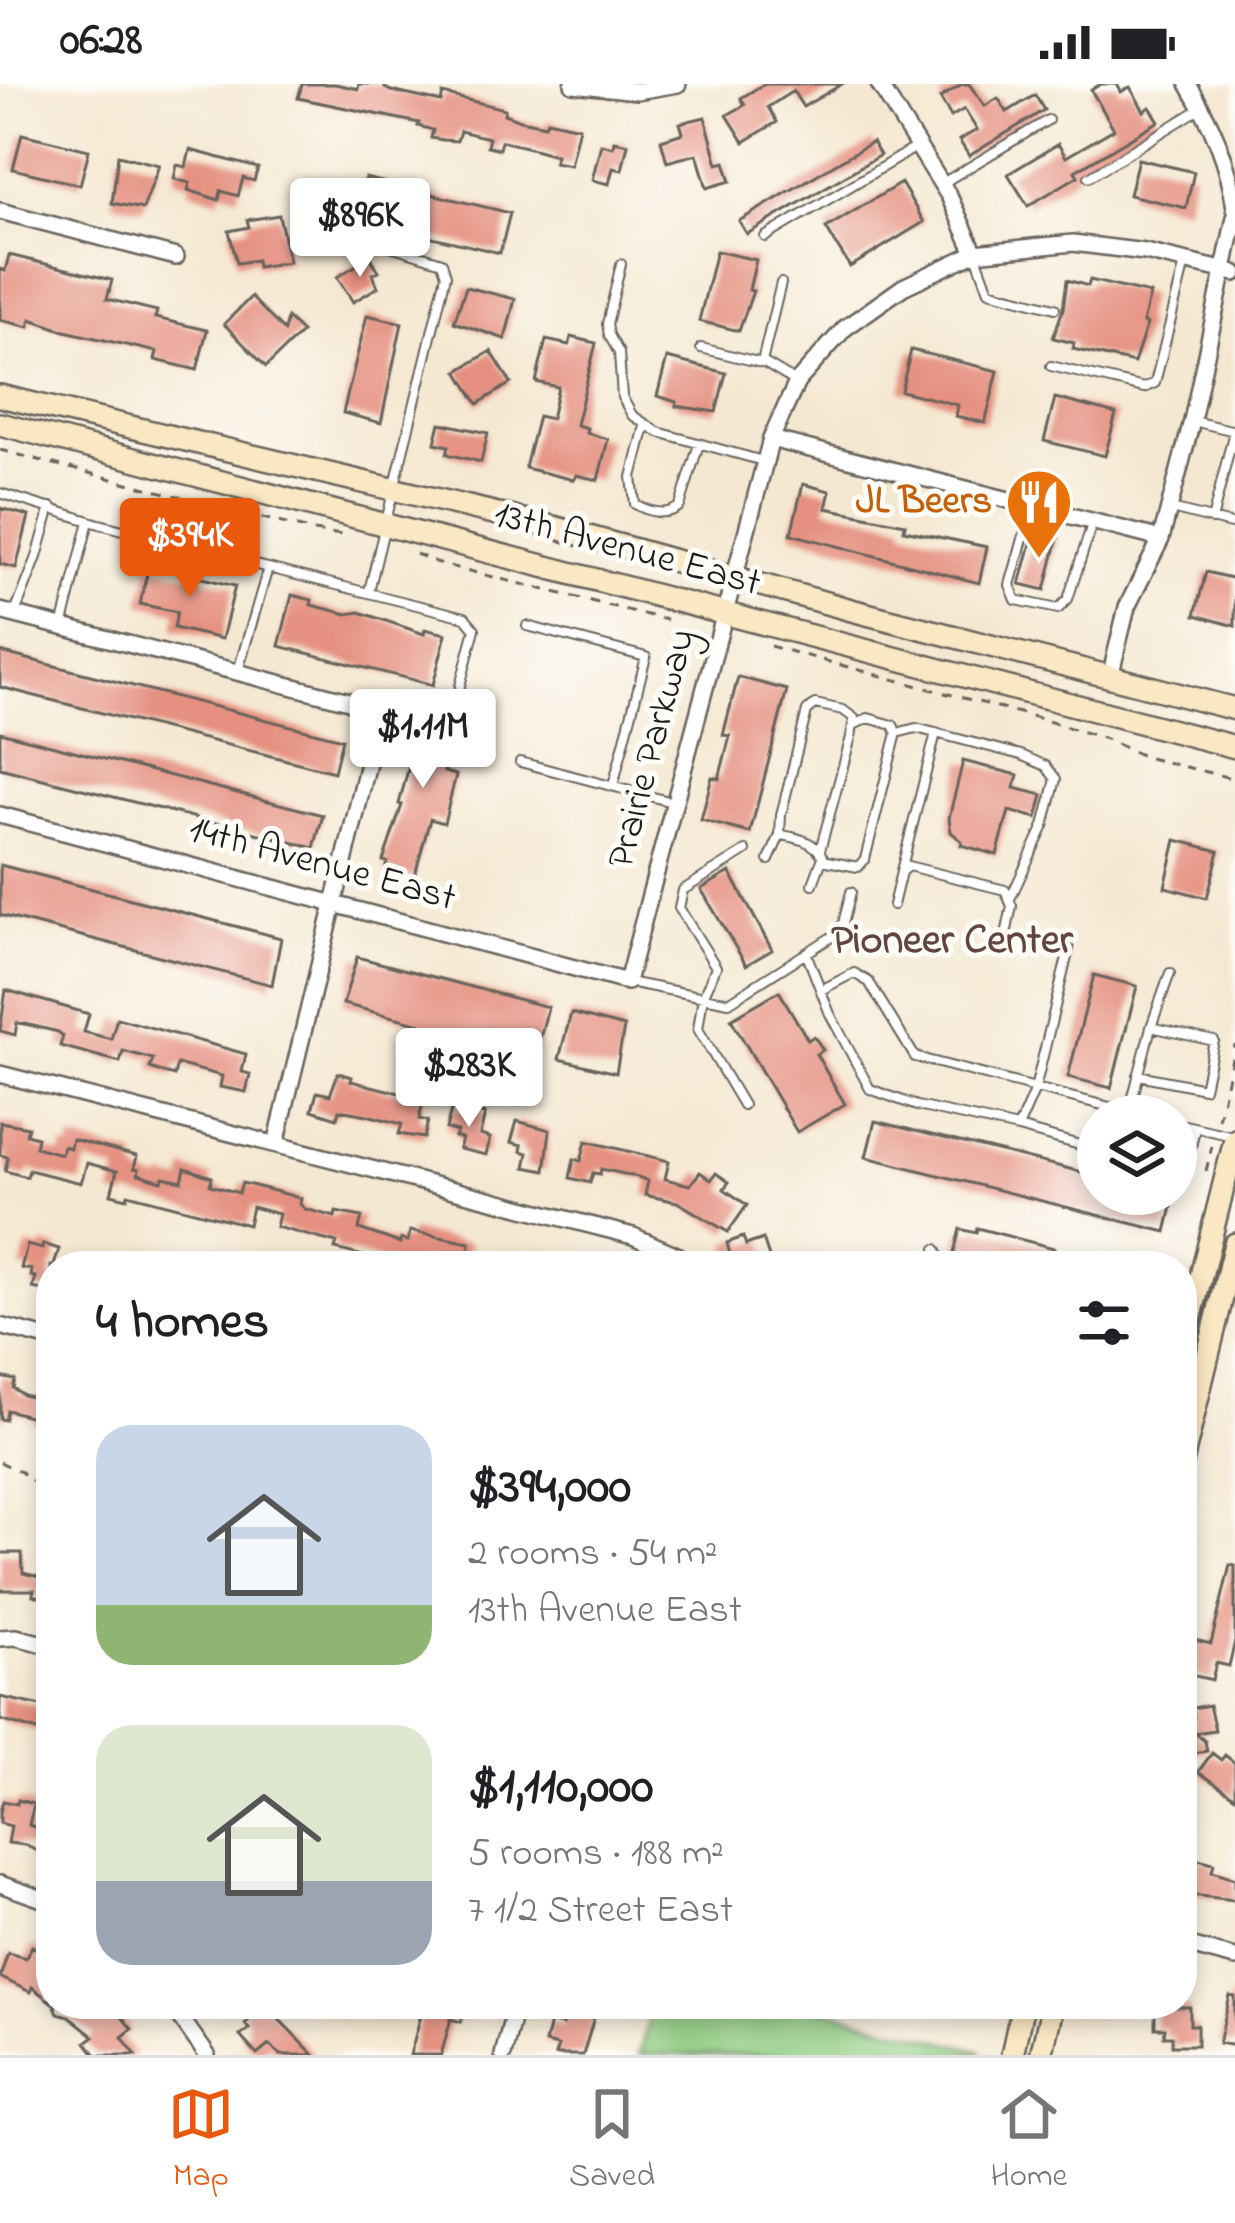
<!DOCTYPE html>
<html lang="en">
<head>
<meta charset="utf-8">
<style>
	body { margin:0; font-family:"Indie Flower",sans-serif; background:#f2f2f2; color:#202124; height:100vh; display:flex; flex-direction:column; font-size:45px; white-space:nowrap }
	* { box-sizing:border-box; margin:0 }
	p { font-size:39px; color:#757577 }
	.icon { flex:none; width:66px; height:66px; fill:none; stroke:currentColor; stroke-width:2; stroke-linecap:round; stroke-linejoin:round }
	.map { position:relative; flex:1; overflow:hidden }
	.details { position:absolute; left:36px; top:1167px; width:1161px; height:768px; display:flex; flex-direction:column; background:#fff; border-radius:48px; box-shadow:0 6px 18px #0003 }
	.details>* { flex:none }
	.tools { position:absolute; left:1077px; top:1011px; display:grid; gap:24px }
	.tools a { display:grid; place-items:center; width:120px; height:120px; border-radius:50%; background:#fff; box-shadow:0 6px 18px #0003; font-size:60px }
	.price { position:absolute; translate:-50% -102px; padding:0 27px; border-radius:12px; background:#fff; color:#222; font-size:39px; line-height:78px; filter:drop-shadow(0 3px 6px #0008) }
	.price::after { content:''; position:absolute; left:50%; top:72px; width:36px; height:27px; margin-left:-18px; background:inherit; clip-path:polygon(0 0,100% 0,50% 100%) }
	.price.selected { background:#ea580c; color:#fff }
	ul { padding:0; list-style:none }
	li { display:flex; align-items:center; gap:36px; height:300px; padding:0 60px }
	li span { display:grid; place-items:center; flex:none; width:336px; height:240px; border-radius:36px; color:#555 }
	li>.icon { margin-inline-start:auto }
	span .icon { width:144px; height:144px; fill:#fffc; stroke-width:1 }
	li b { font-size:51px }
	h2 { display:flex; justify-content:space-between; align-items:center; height:144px; padding:0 60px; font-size:51px }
	.status { display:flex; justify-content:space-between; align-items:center; height:84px; padding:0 60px; background:#fff; direction:ltr }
	.status svg { height:33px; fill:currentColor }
	.menu { display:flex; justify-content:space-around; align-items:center; height:168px; border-top:3px solid #e0e0e0; background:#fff; font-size:33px; color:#757577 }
	.menu a { display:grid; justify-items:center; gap:6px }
	.menu .selected { color:#ea580c }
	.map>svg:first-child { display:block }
	.green { fill:#8ecb81; stroke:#55744e; stroke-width:3 }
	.building { fill:#e59080 }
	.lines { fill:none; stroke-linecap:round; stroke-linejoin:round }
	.lane-casing { stroke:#68635c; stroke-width:12 }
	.street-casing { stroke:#68635c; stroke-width:20 }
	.secondary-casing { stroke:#68635c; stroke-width:26 }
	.path { stroke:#68635c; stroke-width:3; stroke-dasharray:9 9; stroke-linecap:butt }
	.lane { stroke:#fff; stroke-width:8 }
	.street { stroke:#fff; stroke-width:15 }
	.secondary { stroke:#fae7c3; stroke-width:21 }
	.labels { text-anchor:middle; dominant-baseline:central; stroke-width:10; stroke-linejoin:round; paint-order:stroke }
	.food-label { font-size:39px; font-weight:bold; fill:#c56008; stroke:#fdfcf7; text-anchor:end }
	.street-label { font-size:39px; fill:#1c1c1c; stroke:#fdfcf7 }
	.neighbourhood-label { font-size:42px; font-weight:bold; fill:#62453f; stroke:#fdfcf7 }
</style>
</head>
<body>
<div class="status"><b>06:28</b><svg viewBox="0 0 49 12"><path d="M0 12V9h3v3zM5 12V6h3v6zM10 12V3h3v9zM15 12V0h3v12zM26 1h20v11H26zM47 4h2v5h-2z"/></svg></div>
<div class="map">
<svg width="1235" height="1971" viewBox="0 0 1235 1971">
	<rect width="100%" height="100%" fill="#fdfcf7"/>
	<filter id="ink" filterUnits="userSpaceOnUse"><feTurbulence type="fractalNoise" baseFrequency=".00833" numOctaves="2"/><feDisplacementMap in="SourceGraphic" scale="24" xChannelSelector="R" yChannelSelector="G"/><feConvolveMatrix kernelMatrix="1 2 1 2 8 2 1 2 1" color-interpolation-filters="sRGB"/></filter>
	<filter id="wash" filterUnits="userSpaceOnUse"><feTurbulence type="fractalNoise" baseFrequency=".004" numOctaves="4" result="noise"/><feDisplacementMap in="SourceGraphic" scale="48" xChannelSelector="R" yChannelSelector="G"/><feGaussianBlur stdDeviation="2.7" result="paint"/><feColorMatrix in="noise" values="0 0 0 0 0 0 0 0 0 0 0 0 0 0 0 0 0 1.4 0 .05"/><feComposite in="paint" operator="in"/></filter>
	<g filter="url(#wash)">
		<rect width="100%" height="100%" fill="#f5e8d2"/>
		<path class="green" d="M653,1920H802L981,1967L980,1971H639Z"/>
		<g id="blocks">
			<path class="building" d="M302,0H335L358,5L359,0H386L385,4L391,7L441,18L443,10L505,25L504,30L520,36L545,41L547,36L579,43L570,81L554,78L556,71L530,64L501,57L499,65L487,62L489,54L460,47L457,57L443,56L431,54L433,46L418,42L419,39L298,14Z
				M764,0H842L803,23L793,7L768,23L777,38L744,58L727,31L745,21L741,14Z
				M962,0H969L985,22L998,14L1007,28L1035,11L1044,26L969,72L959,56L977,46L964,25L951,33L940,14Z
				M1101,0H1117L1121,8L1130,3L1144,27L1150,23L1159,37L1075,87L1078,92L1028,122L1008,90L1058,60L1066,73L1114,45L1091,6Z
				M705,33L718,80L725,78L731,97L707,104L697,70L667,78L661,56L683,49L680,39Z
				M22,50L89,66L80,101L13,85Z
				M614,57L628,60L622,86L613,84L609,100L592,96L601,60L613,63Z
				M872,58L880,71L747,150L739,137Z
				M190,66L258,84L254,97L243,94L238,112L221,107L219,116L188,106L190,99L174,95L177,81L186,83Z
				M118,71L159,81L143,125L112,119Z
				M1138,75L1194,88L1186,124L1129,111Z
				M365,94L510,129L500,169L356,135Z
				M901,99L924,138L850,183L826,144Z
				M279,131L289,178L257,183L256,176L237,179L229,147L249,143L247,136Z
				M716,167L756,176L749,206L753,207L739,247L699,237Z
				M9,171L112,196L107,215L157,227L155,234L207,246L197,286L155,276L157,268L65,247L31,235L29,243L0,236V185L5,187Z
				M370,173L379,187L373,190L378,203L353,218L337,193Z
				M1067,196L1088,202L1090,196L1150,210L1143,239L1147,240L1134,279L1073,265L1074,259L1053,254L1063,225Z
				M466,203L515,215L505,255L454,238Z
				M251,213L284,247L287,234L302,248L266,283L224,240Z
				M367,231L402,239L381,339L343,329Z
				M571,253L596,259L576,341L587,344L586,349L608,355L598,396L576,391L574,396L525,384L538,332L551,335L558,303L536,298L546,256L569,261Z
				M911,266L998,287L985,339L956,332L958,321L901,307Z
				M491,267L511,299L478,320L458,287Z
				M667,274L726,289L716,328L676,322L677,318L657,312Z
				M1055,314L1116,330L1105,372L1044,357Z
				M440,339L488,349L481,378L447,370L449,362L435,359Z
				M803,400L830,407L826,424L905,440L904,446L987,463L979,499L791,450Z
				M0,424L29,432L16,484L0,480Z
				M1034,448L1058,454L1045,506L1020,500Z
				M149,481L235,502L222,555L174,544L177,528L140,520Z
				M1206,488L1235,495V542L1195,531Z
				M292,511L312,516L311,521L347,530L360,528L424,550L425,545L446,550L433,601L279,562Z
				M0,568L342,655L334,688L0,603Z
				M738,593L787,606L750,749L701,736L712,693L719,695L730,652L723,651Z
				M425,621L459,630L444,688L456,691L444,739L430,735L414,794L385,787L387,778L383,777L402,721L399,720Z
				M0,648L323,731L314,764L0,684Z
				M963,677L1018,691L1014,704L1043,711L1037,734L1009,727L997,771L961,761L962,757L951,748L949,734Z
				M1176,756L1219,767L1207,814L1165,803Z
				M0,781L281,854L272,901L0,831Z
				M730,788L772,866L746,881L701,805Z
				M357,873L548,923L536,970L343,920Z
				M1094,891L1137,902L1111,1004L1068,993Z
				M6,906L89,930L84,948L111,955L117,934L246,970L242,988L250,990L246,1008L220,1003L222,992L177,980L174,992L150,984L153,975L123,967L120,978L60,962L63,952L58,948L25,940L17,939L15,951L0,947Z
				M779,907L808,956L814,952L823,966L816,970L845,1020L797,1048L731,935Z
				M571,929L624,943L616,989L559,975Z
				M338,989L352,993L351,997L424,1015L419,1035L428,1037L424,1054L399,1050L402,1040L367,1031L339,1026L337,1034L312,1026L317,1008L330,1011Z
				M452,1023L485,1030L480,1051L490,1054L486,1071L459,1065L462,1055L455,1053L457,1048L446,1045Z
				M517,1037L550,1046L545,1087L525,1083L528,1069L521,1067L522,1061L511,1058Z
				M875,1037L1098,1092V1110H1175L1166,1148L866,1073Z
				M0,1038L28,1043L26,1050L37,1053L35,1063L61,1070L63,1062L70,1064L72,1055L137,1072L134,1084L139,1085L138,1090L162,1097L163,1093L182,1097L185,1084L212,1093L210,1101L239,1109L242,1099L259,1103L301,1114L300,1120L305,1125L335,1133L336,1128L362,1133L359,1145L400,1159L401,1155L408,1157L410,1147L470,1159L468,1170L495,1177V1182H445L422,1175L420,1182H405L335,1165L337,1159L276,1143L279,1130L252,1123L248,1141L128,1110L127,1114L111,1110L117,1087L87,1079L81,1099L29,1086L27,1093L5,1087L8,1073L0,1071Z
				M586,1057L669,1077L665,1095L690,1101L700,1088L711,1096L716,1089L729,1098L724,1105L747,1121L728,1148L677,1118L645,1111L648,1097L638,1093L601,1085L600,1090L593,1089L590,1099L570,1094L574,1075L581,1077Z
				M977,1144L1054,1164L1053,1169L1087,1178L1086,1182L951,1180L960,1145L976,1149Z
				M743,1153L746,1161L763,1155L772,1182H733L727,1159Z
				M43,1160L59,1165L54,1182H51V1207L48,1208L33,1204L36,1193L31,1192L32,1186L21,1184L27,1161L42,1165Z
				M0,1293L15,1296L13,1304L23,1311L51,1318V1343L31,1338L33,1333L7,1326L5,1336L0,1335Z
				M0,1469H22L23,1489L51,1496V1516L33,1511L34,1506H0Z
				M1230,1481L1235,1482V1557L1229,1582L1216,1579L1212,1596L1187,1590L1195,1556L1211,1560Z
				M0,1613L51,1624V1651L0,1636Z
				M1209,1621L1215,1646L1195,1649L1205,1657L1207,1667L1182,1671V1634L1194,1633L1193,1624Z
				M1212,1669L1221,1676L1225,1671L1235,1679V1713L1198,1688Z
				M18,1716L34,1720L29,1741L51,1750V1773L24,1761L8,1759L11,1742L0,1739V1728L3,1717L17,1720Z
				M1182,1771L1214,1779L1212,1787L1235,1794V1816L1190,1811L1188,1796L1182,1794Z
				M32,1862L51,1873V1918L32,1903L30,1908L0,1893L8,1869L26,1874Z
				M1230,1912L1235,1913V1962L1219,1959Z
				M54,1920H111L132,1945L122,1953L136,1971H96L86,1958L94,1952L69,1932L58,1929Z
				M252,1920H264L314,1971H281L269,1961L257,1971L240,1952L249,1945L245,1940L249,1936L242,1929Z
				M424,1920H466L461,1938L451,1935L441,1971H410Z
				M567,1920H598L583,1971H555L558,1962L545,1959L550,1938L562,1941Z
				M1155,1923H1190V1941H1197V1961H1172V1952H1164L1165,1944H1155Z"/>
		</g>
	</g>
	<g filter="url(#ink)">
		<use href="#blocks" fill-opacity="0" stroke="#68635c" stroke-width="3"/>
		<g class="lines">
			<g class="lane-casing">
				<path id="lane" d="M1089,93L1201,24
					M941,100L1048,36
					M355,151L442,178L446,191L369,507
					M765,153L916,63
					M976,171L989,207L1055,224
					M621,180L607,240L609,251L619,269L622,313L632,331L658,348L763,377
					M701,264L766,280L796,298
					M762,278L781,199
					M1051,282L1144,304L1155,299L1185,179
					M1193,337L1235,347
					M645,342L632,393L635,420C649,428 667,433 680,422L699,360
					M0,409L96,439L268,484L238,587
					M1032,423L1010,501L1016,516L1058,525L1068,515L1093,437
					M1171,425L1235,441
					M1212,436L1234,347
					M268,484L465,533L475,545L460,602
					M15,529L37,473L51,423
					M527,542L646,573L613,702
					M62,543L89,437
					M897,649L916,644L1021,671L1046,682L1056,695L1044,742L1011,813
					M520,678L672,718
					M780,751L781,731L807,627L815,620L843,626L854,634L851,653L820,766
					M769,776L780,751C796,753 815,757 823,773L813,800
					M822,776L858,783L865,775L897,649L893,641L868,634L854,641
					M901,787L936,649
					M893,821L901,788L908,782L1005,806L1012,822L1006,851
					M807,871L830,930L870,1005L917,1022L1018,1044L1035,1005L1069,865
					M628,898L729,918L841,847L851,808
					M821,906L854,889L869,898L915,973L1145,1032
					M1138,991L1204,1004L1214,957L1151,943
					M743,1021L698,945L703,913L716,883L679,824L683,806L746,767
					M1129,1028L1151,943L1170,889
					M1176,1039L1233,1052
					M1018,1044L1098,1066
					M1176,1085L1187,1082L1195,1044
					M936,1165L943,1182"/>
			</g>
			<g class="street-casing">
				<path id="street" d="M573,0L637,7L678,0
					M879,0L949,112L975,169
					M1188,0C1212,40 1229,78 1235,124
					M0,127L176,173
					M771,355L1161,455
					M0,527L349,617L370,632L375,650L276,1060
					M1110,593L1127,523L1161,455L1192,337L1235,133
					M0,731L627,898L771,355L797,298L845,244L903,203L975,169L1073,159L1145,168L1235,189
					M0,990L633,1152L679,1172L684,1182
					M0,1242L51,1255
					M0,1554L16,1553L51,1562
					M0,1800L51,1818
					M1182,1860L1235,1874
					M171,1920L207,1971
					M503,1971L516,1920"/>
			</g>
			<g class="secondary-casing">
				<path id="secondary" d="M0,312L557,444L855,527L1235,625
					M0,340L1235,663
					M1182,1268L1235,1056
					M1182,1378L1235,1160
					M1012,1971L1023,1920
					M1041,1971L1053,1920"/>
			</g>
			<path class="path" d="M0,366L313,447L343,451
				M416,470L441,480L667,536
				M770,562L1038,634L1106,655L1145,673L1235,695
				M1218,1035L1235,961
				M1206,1087L1212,1062
				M0,1378L21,1388L51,1413"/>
			<use href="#lane" class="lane"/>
			<use href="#street" class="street"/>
			<use href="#secondary" class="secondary"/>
		</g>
	</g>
	<defs>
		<g id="restaurant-pin" transform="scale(3.45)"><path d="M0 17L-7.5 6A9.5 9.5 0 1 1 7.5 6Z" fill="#e8710a" stroke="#fdfcf7"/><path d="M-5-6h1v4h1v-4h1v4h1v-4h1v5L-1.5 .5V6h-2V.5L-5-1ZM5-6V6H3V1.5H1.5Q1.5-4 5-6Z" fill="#fff"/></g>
	</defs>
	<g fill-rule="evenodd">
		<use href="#restaurant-pin" x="1039" y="418"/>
	</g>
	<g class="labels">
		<g class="food-label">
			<text x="992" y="418">JL Beers</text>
		</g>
		<g class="street-label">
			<text transform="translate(627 466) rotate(15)">13th Avenue East</text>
			<text transform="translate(653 665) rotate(-75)">Prairie Parkway</text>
			<text transform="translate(322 781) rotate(15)">14th Avenue East</text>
		</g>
		<g class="neighbourhood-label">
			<text x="952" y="857">Pioneer Center</text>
		</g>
	</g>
</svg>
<div class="tools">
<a><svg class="icon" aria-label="layers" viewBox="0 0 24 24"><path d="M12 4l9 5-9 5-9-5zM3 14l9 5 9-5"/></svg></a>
</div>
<b class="price" style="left:360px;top:196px">$896K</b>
<b class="price selected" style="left:190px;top:516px">$394K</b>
<b class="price" style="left:423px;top:707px">$1.11M</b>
<b class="price" style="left:469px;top:1046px">$283K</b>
<section class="details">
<h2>4 homes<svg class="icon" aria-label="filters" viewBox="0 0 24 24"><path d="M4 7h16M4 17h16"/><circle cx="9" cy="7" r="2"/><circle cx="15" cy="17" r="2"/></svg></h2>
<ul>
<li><span style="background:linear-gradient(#c9d6e8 75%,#8fb573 0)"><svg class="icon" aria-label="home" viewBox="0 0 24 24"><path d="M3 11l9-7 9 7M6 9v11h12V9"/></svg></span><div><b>$394,000</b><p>2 rooms · 54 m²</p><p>13th Avenue East</p></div></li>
<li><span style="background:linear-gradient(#dfe7d0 65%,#9aa5b1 0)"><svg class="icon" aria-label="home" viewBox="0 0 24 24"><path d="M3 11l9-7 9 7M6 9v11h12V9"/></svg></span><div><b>$1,110,000</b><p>5 rooms · 188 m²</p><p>7 1/2 Street East</p></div></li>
</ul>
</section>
</div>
<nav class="menu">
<a class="selected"><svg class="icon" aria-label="map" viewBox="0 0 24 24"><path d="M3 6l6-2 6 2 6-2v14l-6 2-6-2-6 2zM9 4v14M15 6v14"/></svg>Map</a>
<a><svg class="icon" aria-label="saved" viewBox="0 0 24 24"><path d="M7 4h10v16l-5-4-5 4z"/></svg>Saved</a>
<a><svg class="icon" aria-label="home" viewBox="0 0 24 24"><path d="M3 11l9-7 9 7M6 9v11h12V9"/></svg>Home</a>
</nav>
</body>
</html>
